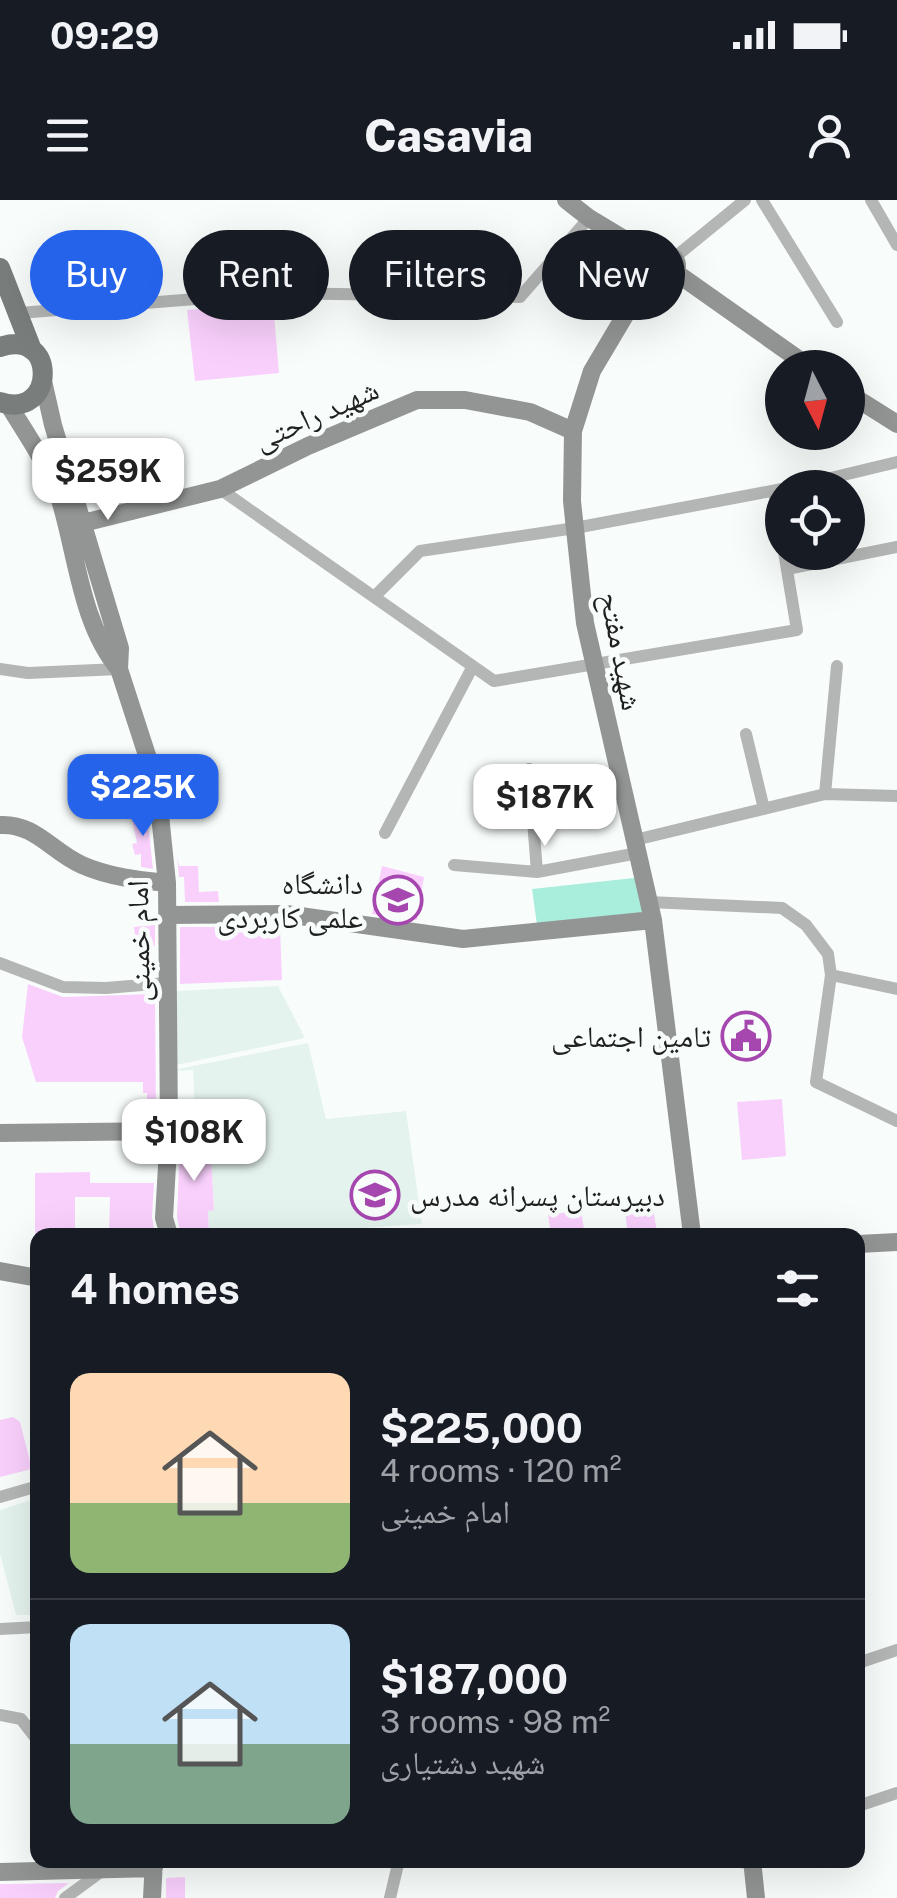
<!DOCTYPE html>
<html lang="en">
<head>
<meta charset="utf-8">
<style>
	body { margin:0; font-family:"Public Sans","Noto Naskh Arabic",sans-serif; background:#242831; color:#f1f3f6; height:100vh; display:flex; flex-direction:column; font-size:38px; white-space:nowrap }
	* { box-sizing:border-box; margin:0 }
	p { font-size:32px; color:#9ea1a6 }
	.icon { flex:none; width:55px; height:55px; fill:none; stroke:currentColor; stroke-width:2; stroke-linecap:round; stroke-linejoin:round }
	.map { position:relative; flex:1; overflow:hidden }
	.drawer { position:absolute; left:30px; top:1028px; width:835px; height:640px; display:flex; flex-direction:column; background:#171b24; border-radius:20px; box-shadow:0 10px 40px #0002 }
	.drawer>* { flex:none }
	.banner { position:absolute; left:30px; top:30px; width:838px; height:90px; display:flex; gap:20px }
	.needle { width:65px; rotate:174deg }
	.tools { position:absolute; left:765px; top:150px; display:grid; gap:20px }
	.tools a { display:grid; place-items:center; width:100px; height:100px; border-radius:50%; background:#171b24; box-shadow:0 10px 40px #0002; font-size:50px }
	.price { position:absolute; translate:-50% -85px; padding:0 22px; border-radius:20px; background:#fff; color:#222; font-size:32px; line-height:65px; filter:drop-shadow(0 2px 5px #0008) }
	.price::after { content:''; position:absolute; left:50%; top:60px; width:30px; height:22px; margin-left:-15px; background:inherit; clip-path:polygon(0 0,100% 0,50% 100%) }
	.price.current { background:#2563eb; color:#fff }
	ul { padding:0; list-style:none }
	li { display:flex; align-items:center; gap:30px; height:250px; padding:0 40px }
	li+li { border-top:2px solid #363941 }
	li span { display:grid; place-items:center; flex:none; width:280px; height:200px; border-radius:20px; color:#555 }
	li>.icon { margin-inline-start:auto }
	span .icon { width:120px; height:120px; fill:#fffc; stroke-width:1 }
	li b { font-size:42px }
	h2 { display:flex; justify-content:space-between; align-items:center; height:120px; padding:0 40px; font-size:42px }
	.tag { padding:0 35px; border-radius:45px; background:#171b24; box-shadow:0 10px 40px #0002; font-size:35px; line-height:90px }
	.tag.current { background:#2563eb; color:#fff }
	.status { display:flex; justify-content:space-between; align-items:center; height:70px; padding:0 50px; background:#171b24; direction:ltr }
	.status svg { height:28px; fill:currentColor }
	header { display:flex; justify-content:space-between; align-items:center; height:130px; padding:0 40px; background:#171b24; font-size:45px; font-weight:800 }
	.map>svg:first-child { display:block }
	.built { fill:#e5f3ef }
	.green { fill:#a9eedc }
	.building { fill:#f9d0fc }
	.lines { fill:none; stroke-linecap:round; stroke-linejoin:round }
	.street { stroke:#b4b6b6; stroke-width:12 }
	.secondary { stroke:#929594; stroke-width:18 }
	.primary { stroke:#797d7c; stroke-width:20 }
	.labels { text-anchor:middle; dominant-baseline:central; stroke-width:9; stroke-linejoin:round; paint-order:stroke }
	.street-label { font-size:30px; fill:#1f2120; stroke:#f8fdfb }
	.poi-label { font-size:30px; fill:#1f2120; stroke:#f8fdfb; text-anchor:end }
</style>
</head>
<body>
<div class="status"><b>09:29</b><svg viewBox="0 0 49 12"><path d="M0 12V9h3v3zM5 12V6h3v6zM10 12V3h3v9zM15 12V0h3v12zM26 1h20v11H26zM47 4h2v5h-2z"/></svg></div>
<header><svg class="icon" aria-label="menu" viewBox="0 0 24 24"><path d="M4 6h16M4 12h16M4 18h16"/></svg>Casavia<svg class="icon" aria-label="person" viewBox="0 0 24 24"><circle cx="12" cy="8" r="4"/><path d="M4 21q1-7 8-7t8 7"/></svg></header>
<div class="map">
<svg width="897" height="1698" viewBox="0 0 897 1698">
	<rect width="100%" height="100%" fill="#f8fdfb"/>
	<path class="built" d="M278,786L305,838L176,865V791Z
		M308,843L326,919L406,911L422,1024L334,1030L333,1034L209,1035L208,1011L214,1009L211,955L167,956L168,945L196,944L193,870L168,871Z
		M37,1298V1415H16L0,1354V1310Z"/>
	<path class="green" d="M643,677L652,719L538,732L532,689Z"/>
	<path class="building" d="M273,103L279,173L195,181L187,110Z
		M147,612V613L153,669L141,667V654L135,655L132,644L137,643L131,615Z
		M177,656L179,666H198L199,692L218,691L219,702H185L184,677H179Z
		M382,666L424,677L417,720L372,714Z
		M155,725V746L136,748L134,727Z
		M180,727H280L282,780L180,784Z
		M28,784L63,797L155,794L156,919H147V893H143V882H36L22,837Z
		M782,899L786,956L742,960L737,902Z
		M196,917V955H211L214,1010L208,1011L209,1035H181L177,1017L181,918Z
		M90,972V983H154L152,1017L155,1035H109L110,997H75V1035H35V973Z
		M653,1007L657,1033L628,1035L625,1011Z
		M581,1010L584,1029L551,1034L548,1015Z
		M13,1217L20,1222L32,1269L0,1277V1220Z
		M185,1677V1698H166V1678Z
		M69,1683L58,1691L55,1698H0V1684Z"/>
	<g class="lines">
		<path class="street" d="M762,0L837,122
			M871,0L897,45
			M674,58L745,0
			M19,113L273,93L520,97L589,18
			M789,288L897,262
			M220,289L494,481L797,430L784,352
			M774,291L782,342
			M787,369L897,347
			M374,397L420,351L575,328L782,289
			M0,469L28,473L119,469
			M746,534L764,609
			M529,569L537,672
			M825,594L837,466
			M385,633L473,466
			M635,640L825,594L897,596
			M454,665L537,672L638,653
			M649,702L782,708L806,725L828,754L831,775L816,882L897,921
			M0,763L63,787L106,788L166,783
			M831,775L897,789
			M0,1297L38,1286
			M0,1429L38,1427
			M858,1463L897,1450
			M0,1515L21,1519L38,1541
			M858,1606L897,1593
			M716,1660L752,1663
			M65,1698L102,1671
			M390,1698L399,1660"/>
		<path class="secondary" d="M566,0L589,18L657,59
			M655 66a11 11 0 1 1 22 0a11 11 0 1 1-22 0Z
			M675,72L811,168
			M658,75L627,112L592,171L573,231L572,301L585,423L653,720L692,1035
			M43,181L53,225L120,448L119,469L157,586L167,683L169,931L164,1018L169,1035
			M848,193L897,224
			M8,204C27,235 49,266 60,300C77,355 81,424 119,469
			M83,323L220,289L308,246L417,200H465L530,212L573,231
			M0,625C35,623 52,652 82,665C109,677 138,680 167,683
			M167,715L286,714L463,739L653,720
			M0,933L169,931
			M858,1044L897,1042
			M0,1071L38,1078
			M752,1660L756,1698
			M0,1672L154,1668
			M152,1698L154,1660"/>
		<path class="primary" d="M0,68L32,150
			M0,147C58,127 56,221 0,202"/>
	</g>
	<defs>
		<g id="university-ring" transform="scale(2.5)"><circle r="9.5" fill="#f8fdfb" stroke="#a647af" stroke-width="1.5"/><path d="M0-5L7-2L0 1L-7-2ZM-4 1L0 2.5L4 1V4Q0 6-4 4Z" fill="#a647af"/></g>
		<g id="civic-ring" transform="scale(2.5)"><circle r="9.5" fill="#f8fdfb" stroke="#a647af" stroke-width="1.5"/><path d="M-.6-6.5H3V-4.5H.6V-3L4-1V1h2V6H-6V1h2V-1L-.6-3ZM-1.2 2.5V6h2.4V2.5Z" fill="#a647af"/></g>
		<g id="school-ring" transform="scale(2.5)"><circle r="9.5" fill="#f8fdfb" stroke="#a647af" stroke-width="1.5"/><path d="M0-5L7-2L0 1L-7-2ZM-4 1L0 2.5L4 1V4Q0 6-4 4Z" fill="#a647af"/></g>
	</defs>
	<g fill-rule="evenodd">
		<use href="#university-ring" x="398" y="700"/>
		<use href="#civic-ring" x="746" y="836"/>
		<use href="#school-ring" x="375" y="995"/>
	</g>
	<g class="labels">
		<g class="street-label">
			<text transform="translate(316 214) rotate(-24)">شهید راحتی</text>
			<text transform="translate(622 451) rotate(79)">شهید مفتح</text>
			<text transform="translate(138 741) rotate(-91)">امام خمینی</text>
		</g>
		<g class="poi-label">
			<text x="363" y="683">دانشگاه<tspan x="363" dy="34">علمی کاربردی</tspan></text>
			<text x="711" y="836">تامین اجتماعی</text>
			<text x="410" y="995" text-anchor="start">دبیرستان پسرانه مدرس</text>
		</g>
	</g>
</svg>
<div class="tools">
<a><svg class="needle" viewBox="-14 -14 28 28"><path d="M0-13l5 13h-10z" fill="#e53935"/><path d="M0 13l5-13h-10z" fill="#9ea1a6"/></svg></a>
<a><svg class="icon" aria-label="locate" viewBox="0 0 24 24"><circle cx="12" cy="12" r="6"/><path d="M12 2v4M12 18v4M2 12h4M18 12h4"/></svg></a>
</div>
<b class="price" style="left:108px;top:323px">$259K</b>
<b class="price current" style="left:143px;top:639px">$225K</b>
<b class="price" style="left:545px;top:649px">$187K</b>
<b class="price" style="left:194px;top:984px">$108K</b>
<div class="banner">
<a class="tag current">Buy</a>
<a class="tag">Rent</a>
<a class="tag">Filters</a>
<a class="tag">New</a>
</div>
<section class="drawer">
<h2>4 homes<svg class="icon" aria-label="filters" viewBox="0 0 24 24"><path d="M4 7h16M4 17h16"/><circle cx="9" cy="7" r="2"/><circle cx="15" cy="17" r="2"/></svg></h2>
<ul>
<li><span style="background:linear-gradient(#ffd9b3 65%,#8fb573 0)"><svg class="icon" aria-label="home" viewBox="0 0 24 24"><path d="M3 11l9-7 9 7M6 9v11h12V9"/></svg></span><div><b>$225,000</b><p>4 rooms · 120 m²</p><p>امام خمینی</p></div></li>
<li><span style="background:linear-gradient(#bfe0f5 60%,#7fa58c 0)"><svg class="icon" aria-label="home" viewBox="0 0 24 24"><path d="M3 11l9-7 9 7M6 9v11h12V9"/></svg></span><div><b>$187,000</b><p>3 rooms · 98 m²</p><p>شهید دشتیاری</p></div></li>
</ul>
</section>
</div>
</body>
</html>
